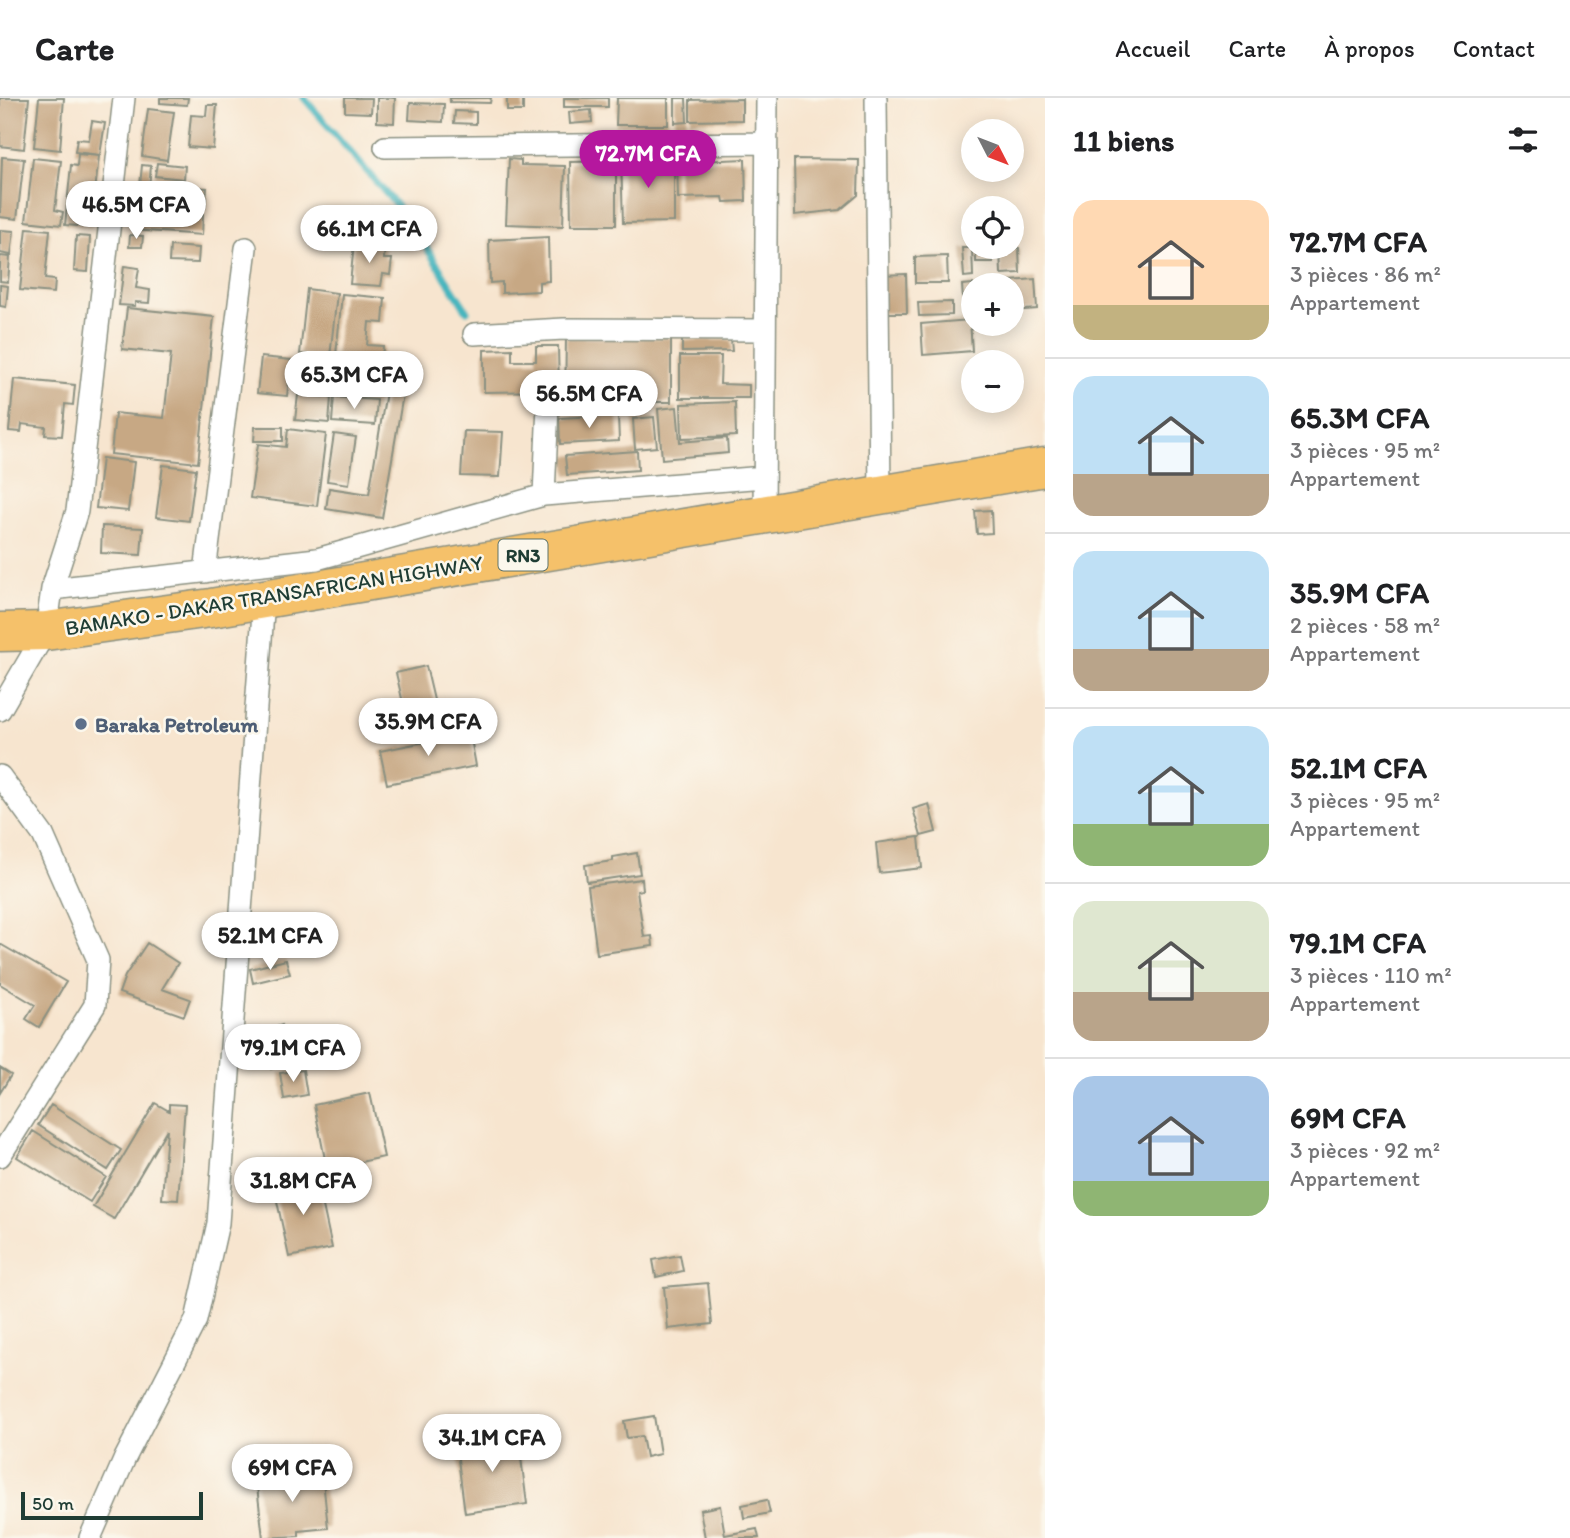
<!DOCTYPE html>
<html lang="fr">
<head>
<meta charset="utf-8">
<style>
	body { margin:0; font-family:Itim,sans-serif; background:#f6f6f6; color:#202124; height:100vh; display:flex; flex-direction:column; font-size:26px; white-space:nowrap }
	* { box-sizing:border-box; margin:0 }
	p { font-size:23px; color:#757577 }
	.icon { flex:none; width:38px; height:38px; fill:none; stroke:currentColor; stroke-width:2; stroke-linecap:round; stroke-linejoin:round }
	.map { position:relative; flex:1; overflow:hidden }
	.panel { display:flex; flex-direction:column; background:#fff; width:525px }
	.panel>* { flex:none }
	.needle { width:46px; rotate:132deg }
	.tools { position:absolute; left:961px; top:21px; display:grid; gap:14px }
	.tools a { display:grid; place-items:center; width:63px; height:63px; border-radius:50%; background:#fff; box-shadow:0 4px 18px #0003; font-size:35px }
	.scale { position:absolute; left:21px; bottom:18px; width:182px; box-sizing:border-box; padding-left:7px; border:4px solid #1f3d34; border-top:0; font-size:19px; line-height:24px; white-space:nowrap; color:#1f3d34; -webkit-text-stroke:5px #fbf7ec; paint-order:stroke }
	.price { position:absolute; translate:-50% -60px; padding:0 16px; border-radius:24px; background:#fff; color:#222; font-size:23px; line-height:46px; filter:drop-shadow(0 2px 4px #0008) }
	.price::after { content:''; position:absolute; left:50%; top:42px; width:21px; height:16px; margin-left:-10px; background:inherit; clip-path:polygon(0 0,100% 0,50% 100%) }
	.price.current { background:#b5179e; color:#fff }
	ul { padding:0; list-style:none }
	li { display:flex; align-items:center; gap:21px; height:175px; padding:0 28px }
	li+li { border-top:2px solid #e0e0e0 }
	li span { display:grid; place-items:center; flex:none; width:196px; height:140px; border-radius:21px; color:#555 }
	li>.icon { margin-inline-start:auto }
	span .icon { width:84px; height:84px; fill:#fffc; stroke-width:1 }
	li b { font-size:30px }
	h2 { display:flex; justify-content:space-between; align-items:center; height:84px; padding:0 28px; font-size:30px }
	header { display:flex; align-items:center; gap:42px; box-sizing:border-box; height:98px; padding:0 35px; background:#fff; border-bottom:2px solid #e0e0e0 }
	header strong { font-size:33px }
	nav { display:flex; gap:38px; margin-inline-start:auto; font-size:24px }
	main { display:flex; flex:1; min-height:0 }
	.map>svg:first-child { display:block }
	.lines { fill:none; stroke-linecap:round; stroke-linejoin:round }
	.stream { stroke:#46b5be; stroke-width:7 }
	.building { fill:#c7a884 }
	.street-casing { stroke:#8b9182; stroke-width:24 }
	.highway-casing { stroke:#8b9182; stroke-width:41 }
	.street { stroke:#fff; stroke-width:21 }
	.highway { stroke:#f5c16b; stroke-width:38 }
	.service-dot { fill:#5c6f8a; stroke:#fbf7ec; stroke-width:2.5 }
	.labels { text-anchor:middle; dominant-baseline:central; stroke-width:5; stroke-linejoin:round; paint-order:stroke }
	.shield { fill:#fbf7ec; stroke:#61756b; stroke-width:2 }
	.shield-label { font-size:19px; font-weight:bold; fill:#1f3d34 }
	.street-label { font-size:21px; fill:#1f3d34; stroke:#fbf7ec }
	.service-label { font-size:21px; font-weight:bold; fill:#4e5e75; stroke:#fbf7ec; text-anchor:start }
</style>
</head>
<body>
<header>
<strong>Carte</strong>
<nav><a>Accueil</a><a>Carte</a><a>À propos</a><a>Contact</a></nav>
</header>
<main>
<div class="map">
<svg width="1045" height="1440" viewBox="0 0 1045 1440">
	<rect width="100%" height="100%" fill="#fbf7ec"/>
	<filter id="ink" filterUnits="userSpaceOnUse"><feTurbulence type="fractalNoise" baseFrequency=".0143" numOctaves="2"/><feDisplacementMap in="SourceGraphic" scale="14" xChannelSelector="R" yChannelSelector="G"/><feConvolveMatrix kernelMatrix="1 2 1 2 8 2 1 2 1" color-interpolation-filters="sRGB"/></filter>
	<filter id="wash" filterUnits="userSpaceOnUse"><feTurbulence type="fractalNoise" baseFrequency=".00686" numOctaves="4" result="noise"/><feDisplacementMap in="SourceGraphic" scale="28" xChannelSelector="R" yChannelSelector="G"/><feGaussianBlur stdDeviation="1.57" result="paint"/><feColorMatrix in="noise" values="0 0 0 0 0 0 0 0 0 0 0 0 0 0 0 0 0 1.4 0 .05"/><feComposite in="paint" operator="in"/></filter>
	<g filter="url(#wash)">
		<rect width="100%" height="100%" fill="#f7e5cf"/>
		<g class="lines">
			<path class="stream" d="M304,0L408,121L467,213"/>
		</g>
		<g id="blocks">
			<path class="building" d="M0,0H29L24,51L0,48Z
				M39,0H64L60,52L34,49Z
				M160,0H188L187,7L160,5Z
				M345,0H372L371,15L345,14Z
				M377,0H395L394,25L377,24Z
				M450,0H491L490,5L450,4Z
				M507,0H523V13H507Z
				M564,0H608V9H564Z
				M617,0H668V27H616Z
				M675,0H686L687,24L675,25Z
				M742,1V22L690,23V2Z
				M410,5L444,6L443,24L409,22Z
				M207,7H217L213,51L188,49L191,17L206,18Z
				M148,11L174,14L167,62L142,58Z
				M591,12L592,24L570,26L569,14Z
				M455,13L476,14V26L454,25Z
				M92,23L105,25L100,57L75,54L77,41L89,42Z
				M78,56L99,58L91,129L65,127L71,67L77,68Z
				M2,59L24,61L17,121L0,119Z
				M700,59V63L745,61L746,103L724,104L723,99L678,100L677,60Z
				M33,60L61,63L55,112L63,114L61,127L26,123Z
				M674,60V124L623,125L621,61Z
				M509,61L521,62V67L565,68L563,128L506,126Z
				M794,61L859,62L858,97L840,112L795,117Z
				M616,63V127H571L570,64Z
				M157,65L185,68L184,81L155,78Z
				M142,67L151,68L149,89L140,88Z
				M192,89L207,90L205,110L191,109Z
				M134,112L203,116L202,137L133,132Z
				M27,130L50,132L45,181L55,182L54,195L20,192Z
				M0,132L14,133L11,157L0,155Z
				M130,137L143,138L142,149H129Z
				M76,138L90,139L88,174L74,173Z
				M548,139L549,183L539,184V193L502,195V184L490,185L489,142Z
				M354,146L385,149L384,161H392L390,177L383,176L381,188L350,186Z
				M170,148L199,150L198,165L169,164Z
				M993,149V164H976V150Z
				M962,150H972L973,178L964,179Z
				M1019,150L1020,175L1001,176L1000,151Z
				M0,158L10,159L8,184L0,183Z
				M947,158L948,185H915V159Z
				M124,168L139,170L136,190L150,192L149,205L135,204V208L119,207Z
				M906,176L907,215H882L881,177Z
				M1035,181L1037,211L1012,213V187H985V185Z
				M973,186V216L964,217L962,187Z
				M0,187L8,188L6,209L0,208Z
				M307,191L337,195L330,259L300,256Z
				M342,196L385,200L383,225L369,224L367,247L383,248L382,261L336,257Z
				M952,204V217L919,218L918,205Z
				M127,210L214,219L198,365L111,356L115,315L164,320L171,256L122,251Z
				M970,222L972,253L923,257L921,226Z
				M566,240H671V304H565Z
				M682,242H731L732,253L682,254Z
				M536,248H558L559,293L484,294V252L512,251V263H536Z
				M680,258H721L720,286L749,287V300H680Z
				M261,259L291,262L287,298L257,295Z
				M336,266L362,268L360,293L333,291Z
				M390,270L407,273L382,420L326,411L329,390L369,396Z
				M14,281L75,287L73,307L65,306L62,338L45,337L46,329L22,326L21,334L9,333Z
				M298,297L331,299L329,325L295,322Z
				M334,299L377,302L375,327L332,324Z
				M735,304L736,338L682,340L681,306Z
				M677,309L680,344L727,340L728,355L662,361L658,311Z
				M618,317L619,343L560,346L559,320Z
				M654,319L657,349L635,351L633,321Z
				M255,329H283V343H254Z
				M288,331L326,336L317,408L250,400L258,346L286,349Z
				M464,333L503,334L500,379L461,378Z
				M334,336L356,339L349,386L327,383Z
				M637,353L638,372L567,377L565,358Z
				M102,360L134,364L128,413L96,410Z
				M163,367L196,371L189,423L156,419Z
				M991,412L992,435L977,436L975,413Z
				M102,428L143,430L141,457L101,455Z
				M426,568L441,632L411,639L396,575Z
				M470,635L476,668L387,686L380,653Z
				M929,706L936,734L921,738L913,711Z
				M919,739L922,770L879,775L876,745Z
				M637,755L640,776L587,784L585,767L613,763V759Z
				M642,781L643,792L637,793L644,839L652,838L653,848L597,856L588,788Z
				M147,845L178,865L162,891L190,901L184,918L119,895L125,878Z
				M0,846L66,884L39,929L26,921L35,907L0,886Z
				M286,862L290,876L253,885L250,871Z
				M282,927L286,938L263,947L259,935Z
				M288,945L294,963L271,971L265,952Z
				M0,970L11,977L0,995Z
				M303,972L307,997L284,1001L280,975Z
				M370,995L384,1059L327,1071L314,1007Z
				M155,1005L169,1013V1006L185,1007L178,1102L162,1101L167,1031L114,1121L93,1109Z
				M51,1007L121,1052L108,1072L38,1027Z
				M33,1033L106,1079L90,1104L17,1059Z
				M317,1080L332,1150L289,1159L274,1089Z
				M680,1157L683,1173L656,1179L653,1162Z
				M708,1185L712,1226L668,1231L664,1189Z
				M654,1318L660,1356L646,1359L642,1338L627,1340L624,1323Z
				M518,1337L527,1406L465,1415L456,1346Z
				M322,1372L328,1430L299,1433V1438L263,1440L256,1380Z
				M767,1402L770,1415L744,1420L742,1407Z
				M720,1408L725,1437L757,1431L759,1440H705L700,1412Z"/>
		</g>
	</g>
	<g filter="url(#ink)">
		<use href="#blocks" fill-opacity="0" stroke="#8b9182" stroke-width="2"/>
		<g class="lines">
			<g class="street-casing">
				<path id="street" d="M876,0L880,397
					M385,49L766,45
					M474,236L564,231L765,232
					M544,397L548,307
					M764,416L767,0
					M205,474L246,150
					M52,491L317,461L544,397L764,379
					M0,612L46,533L52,491L77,413L124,0
					M0,678L43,737L98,862L95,907L0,1058
					M90,1440L125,1360L196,1222L218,1125L264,501"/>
			</g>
			<g class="highway-casing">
				<path id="highway" d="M0,534L46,533L211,510L1045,369"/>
			</g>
			<use href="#street" class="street"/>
			<use href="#highway" class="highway"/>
		</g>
	</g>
	<circle class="service-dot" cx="81" cy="626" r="7"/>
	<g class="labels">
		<rect class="shield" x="498.5" y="441.5" width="49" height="31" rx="5"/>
		<g class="shield-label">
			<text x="523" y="457">RN3</text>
		</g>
		<g class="street-label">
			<text transform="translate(274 497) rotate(-9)">BAMAKO - DAKAR TRANSAFRICAN HIGHWAY</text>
		</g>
		<g class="service-label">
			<text x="95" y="626">Baraka Petroleum</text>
		</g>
	</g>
</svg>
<div class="tools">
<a><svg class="needle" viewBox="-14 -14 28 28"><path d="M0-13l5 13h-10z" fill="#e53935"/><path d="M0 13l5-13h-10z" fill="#757577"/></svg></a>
<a><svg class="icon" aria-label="locate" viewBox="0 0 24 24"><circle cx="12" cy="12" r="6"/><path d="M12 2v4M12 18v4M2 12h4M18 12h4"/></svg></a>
<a>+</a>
<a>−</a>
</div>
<div class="scale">50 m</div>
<b class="price current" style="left:648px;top:92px">72.7M CFA</b>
<b class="price" style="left:136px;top:143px">46.5M CFA</b>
<b class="price" style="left:369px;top:167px">66.1M CFA</b>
<b class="price" style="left:354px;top:313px">65.3M CFA</b>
<b class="price" style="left:589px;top:332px">56.5M CFA</b>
<b class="price" style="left:428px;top:660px">35.9M CFA</b>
<b class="price" style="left:270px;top:874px">52.1M CFA</b>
<b class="price" style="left:293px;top:986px">79.1M CFA</b>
<b class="price" style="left:303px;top:1119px">31.8M CFA</b>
<b class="price" style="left:492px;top:1376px">34.1M CFA</b>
<b class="price" style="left:292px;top:1406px">69M CFA</b>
</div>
<section class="panel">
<h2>11 biens<svg class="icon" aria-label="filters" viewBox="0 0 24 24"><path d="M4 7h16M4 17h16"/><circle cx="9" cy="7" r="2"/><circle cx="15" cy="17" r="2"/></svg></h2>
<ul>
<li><span style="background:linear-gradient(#ffd9b3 75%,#c2b280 0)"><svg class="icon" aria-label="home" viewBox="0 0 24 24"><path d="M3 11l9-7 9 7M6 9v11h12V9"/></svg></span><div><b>72.7M CFA</b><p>3 pièces · 86 m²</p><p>Appartement</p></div></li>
<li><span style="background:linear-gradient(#bfe0f5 70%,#b9a48a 0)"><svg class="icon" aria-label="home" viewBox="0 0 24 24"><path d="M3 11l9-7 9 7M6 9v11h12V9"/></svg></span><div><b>65.3M CFA</b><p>3 pièces · 95 m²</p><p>Appartement</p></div></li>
<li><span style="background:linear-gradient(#bfe0f5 70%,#b9a48a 0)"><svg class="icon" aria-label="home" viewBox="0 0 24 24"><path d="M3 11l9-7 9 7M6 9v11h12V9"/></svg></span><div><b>35.9M CFA</b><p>2 pièces · 58 m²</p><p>Appartement</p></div></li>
<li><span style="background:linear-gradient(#bfe0f5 70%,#8fb573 0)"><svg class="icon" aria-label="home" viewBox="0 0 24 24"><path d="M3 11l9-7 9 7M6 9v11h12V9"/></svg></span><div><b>52.1M CFA</b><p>3 pièces · 95 m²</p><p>Appartement</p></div></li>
<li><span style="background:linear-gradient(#dfe7d0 65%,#b9a48a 0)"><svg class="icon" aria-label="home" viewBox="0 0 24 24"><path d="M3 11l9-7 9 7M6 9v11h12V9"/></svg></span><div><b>79.1M CFA</b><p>3 pièces · 110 m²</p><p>Appartement</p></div></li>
<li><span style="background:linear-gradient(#a9c7e8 75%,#8fb573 0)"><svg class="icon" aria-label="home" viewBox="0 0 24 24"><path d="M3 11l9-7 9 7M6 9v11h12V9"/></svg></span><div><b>69M CFA</b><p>3 pièces · 92 m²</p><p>Appartement</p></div></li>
</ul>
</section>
</main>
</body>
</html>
